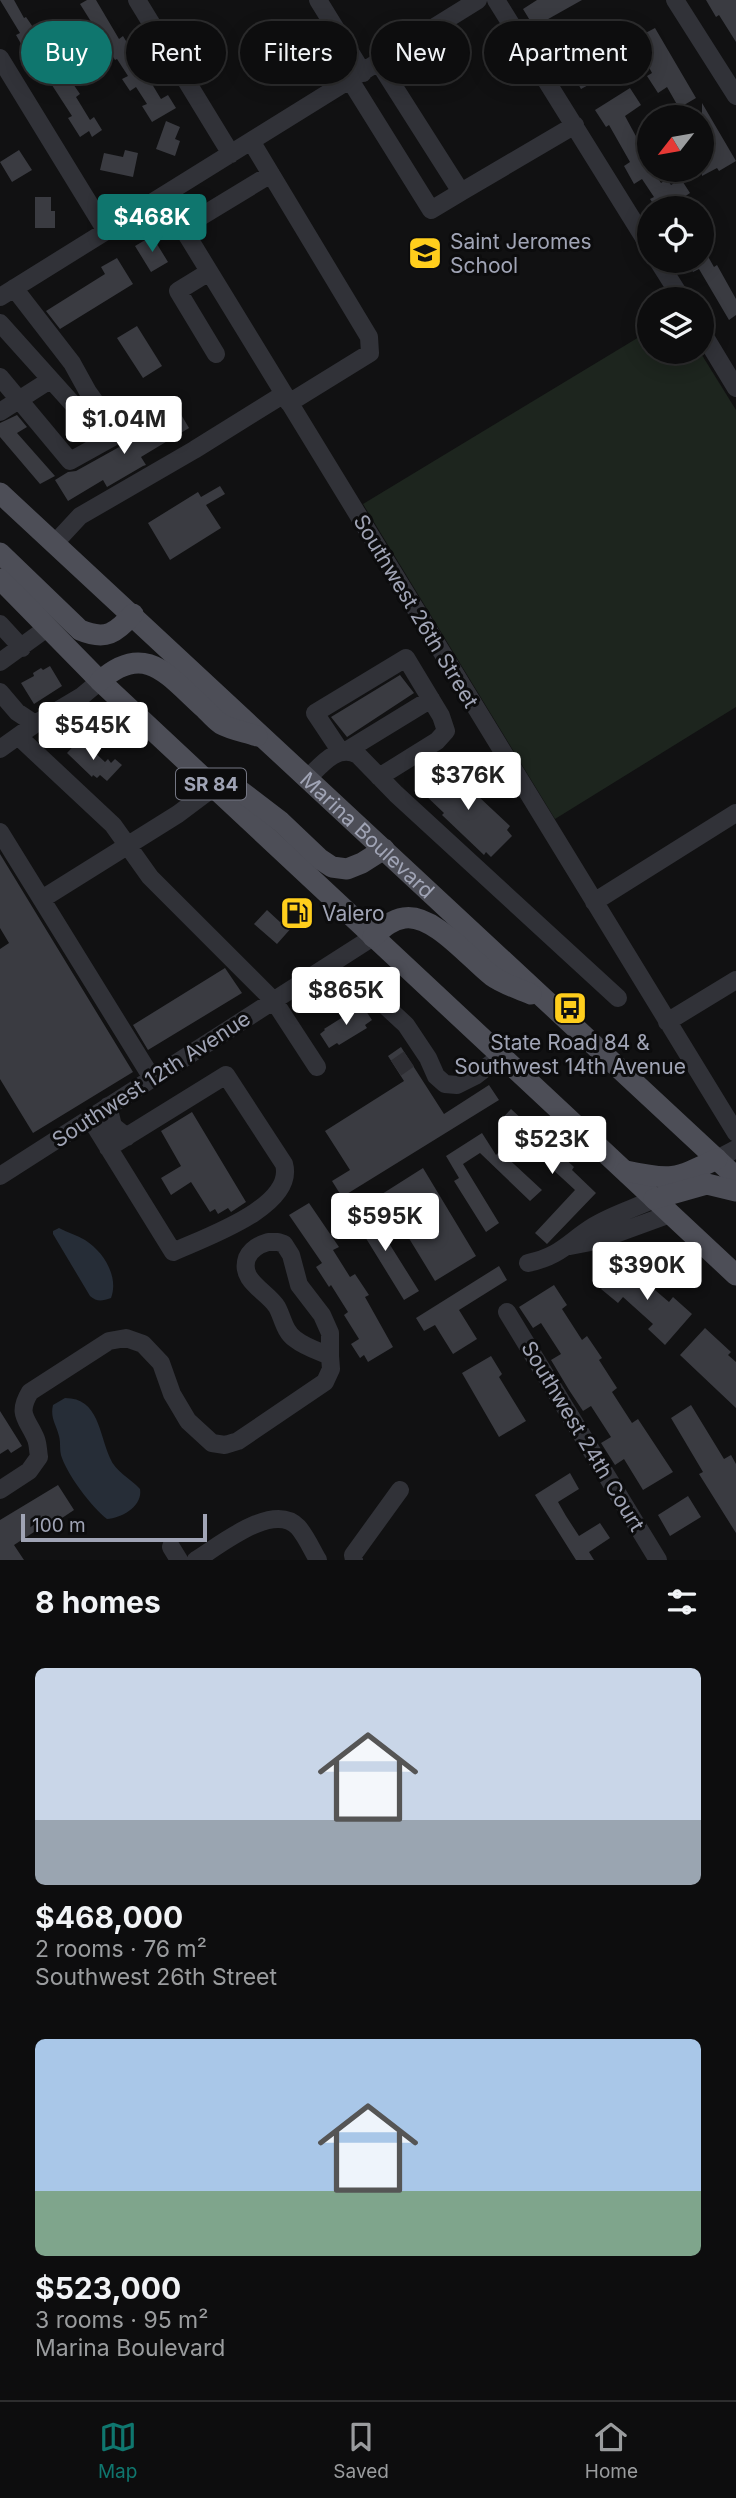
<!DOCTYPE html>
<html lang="en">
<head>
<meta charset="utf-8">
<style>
	body { margin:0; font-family:Inter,sans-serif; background:#1b1b1c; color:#f1f3f6; height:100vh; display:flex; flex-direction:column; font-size:26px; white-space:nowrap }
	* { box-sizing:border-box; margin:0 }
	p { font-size:23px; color:#9a9c9e }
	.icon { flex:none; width:38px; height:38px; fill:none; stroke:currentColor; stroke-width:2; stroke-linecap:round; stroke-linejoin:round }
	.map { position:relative; height:1560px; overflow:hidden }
	.details { display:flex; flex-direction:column; background:#0d0d0e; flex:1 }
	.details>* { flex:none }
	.banner { position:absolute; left:21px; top:21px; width:695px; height:63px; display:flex; gap:14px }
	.needle { width:46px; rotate:239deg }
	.fabs { position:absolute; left:637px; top:105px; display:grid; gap:14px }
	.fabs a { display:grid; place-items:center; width:77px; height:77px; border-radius:50%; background:#0d0d0e; box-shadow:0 4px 18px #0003,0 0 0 2px #2d2d2e; font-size:35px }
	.scale { position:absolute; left:21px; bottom:18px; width:186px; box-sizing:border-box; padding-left:7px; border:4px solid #a0a4b5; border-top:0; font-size:19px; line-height:24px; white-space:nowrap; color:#a0a4b5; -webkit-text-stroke:5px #0c0c0d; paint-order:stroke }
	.price { position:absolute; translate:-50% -60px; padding:0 16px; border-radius:7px; background:#fff; color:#222; font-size:23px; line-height:46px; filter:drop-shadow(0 2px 4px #0008) }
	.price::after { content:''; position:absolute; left:50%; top:42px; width:21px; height:16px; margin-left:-10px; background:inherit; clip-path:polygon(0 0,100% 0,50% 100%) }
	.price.selected { background:#0f766e; color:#fff }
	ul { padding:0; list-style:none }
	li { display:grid; align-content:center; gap:14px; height:371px; padding:0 35px }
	li span { display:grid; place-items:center; height:217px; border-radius:10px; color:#555 }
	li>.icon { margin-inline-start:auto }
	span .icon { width:126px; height:126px; fill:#fffc; stroke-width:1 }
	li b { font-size:30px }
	h2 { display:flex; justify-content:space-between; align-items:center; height:84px; padding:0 35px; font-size:30px }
	.chip { padding:0 24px; border-radius:32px; background:#0d0d0e; box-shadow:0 4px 18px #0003,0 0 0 2px #2d2d2e; font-size:24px; line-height:63px }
	.chip.selected { background:#0f766e; color:#fff }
	.dock { display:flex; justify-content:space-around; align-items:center; height:98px; border-top:2px solid #2d2d2e; background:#0d0d0e; font-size:19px; color:#9a9c9e }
	.dock a { display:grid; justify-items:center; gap:4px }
	.dock .selected { color:#0f766e }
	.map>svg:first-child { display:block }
	.green { fill:#1d251e }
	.water { fill:#262d37 }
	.building { fill:#3a3b41 }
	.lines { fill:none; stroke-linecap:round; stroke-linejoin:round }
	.minor-tunnel { stroke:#2e2e33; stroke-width:18; stroke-dasharray:18 9; stroke-linecap:butt }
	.minor { stroke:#313238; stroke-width:18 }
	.major { stroke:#4d4e57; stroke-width:21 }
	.labels { text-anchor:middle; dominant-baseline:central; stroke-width:6; stroke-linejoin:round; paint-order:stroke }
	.shield { fill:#0c0c0d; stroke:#747683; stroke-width:2 }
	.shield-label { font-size:19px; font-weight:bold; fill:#a0a4b5 }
	.poi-label { font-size:21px; fill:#a0a4b5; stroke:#0c0c0d; text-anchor:start }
	.street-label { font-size:21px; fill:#a0a4b5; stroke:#0c0c0d }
</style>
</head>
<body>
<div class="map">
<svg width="736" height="1560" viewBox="0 0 736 1560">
	<rect width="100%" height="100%" fill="#111112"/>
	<path class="green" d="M649,331V352H700L736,410V707L555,819L363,504Z"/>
	<path class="water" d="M59,1228C68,1233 77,1235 85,1240C104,1252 119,1277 111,1298C102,1301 97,1302 90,1296L53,1234V1231Z
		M65,1398C99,1398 99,1434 110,1458C115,1471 131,1479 140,1489C143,1506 122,1518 107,1519C91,1506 69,1477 62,1458C59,1451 61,1443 59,1436C56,1424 50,1418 53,1405Z"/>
	<path class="building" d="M0,0H14L24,18L26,17L46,46L64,77L67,75L80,94L76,97L90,120L94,117L102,130L92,137L89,131L80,137L68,118L72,116L48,79L44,82L36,68L39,65L28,46L24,49L16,35L20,33Z
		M87,0H96L119,39L123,36L161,99L168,95L176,108L152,122L142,106L147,104L136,87L130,91L122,79L128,76L117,59L115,60L80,4Z
		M537,0H582L534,27L523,9Z
		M706,0H736V42L719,15L716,17Z
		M655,28L696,98L679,108L667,87L658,93L647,76L652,73L634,39Z
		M569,36L585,65L608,52L618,69L581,89L561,54L556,57L550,47Z
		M630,88L641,105L625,116L638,140L636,141L649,163V170H653L661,183L667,179L671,185L681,179L690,193L678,201L682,208H656L650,199L654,197L642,179L634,184L624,166L630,162L609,125L606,127L595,110Z
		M702,103L736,161L719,171L717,168L702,176V160L710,155L702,141Z
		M166,121L180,127L175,139L180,141L175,156L156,149Z
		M19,150L32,170L12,182L0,162Z
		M125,150L138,153L133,177L100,170L104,153L123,157Z
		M35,197H51V211H55V228H35Z
		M152,236L168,262L151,272L135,246Z
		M702,246L714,267L717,265L736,299V315L729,320L699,269L693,272L686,261H702Z
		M117,258L133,284L60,329L46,311L105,274L101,267Z
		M137,326L162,366L143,378L117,338Z
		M176,406L189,428L141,457L146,465L143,466L107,487L103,480L68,501L55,480L68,472L76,471L139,436L144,425Z
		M17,415L27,427L17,433L55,476L40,484L0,437V423Z
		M220,486L225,494L206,505L221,528L170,560L148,523L198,492L201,497Z
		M50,666L62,686L34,704L21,683L34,676L33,673L41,668L43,670Z
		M400,675L414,693L347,737L331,717Z
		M80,739L105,762L108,759L111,763L115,759L122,765L107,781L100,775L97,778L93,775L92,777L67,753Z
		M447,767L510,826L507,830L512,836L491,857L486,852L484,855L442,815L444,813L423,793L426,790L422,786L432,775L436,779Z
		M0,854L133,1072L33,1133L0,1079V949L9,943L0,928Z
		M301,900L309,908L277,944L254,924L267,910L280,922Z
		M225,968L242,993L148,1050L133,1025Z
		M362,1005L372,1020L365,1025L367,1028L339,1045L337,1043L329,1048L320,1034L325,1030L324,1029Z
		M401,1047L444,1114L489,1085L499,1100L342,1197L332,1181L350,1170L325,1131L404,1081L388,1056Z
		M511,1109L574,1167L572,1170L596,1193L547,1244L535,1233L575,1190L500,1121Z
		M192,1112L246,1202L231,1212L228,1208L218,1214L215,1209L210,1212L191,1182L171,1195L161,1178L181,1166L161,1131Z
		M482,1133L496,1155L500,1151L542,1190L530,1201L480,1153L463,1164L499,1223L486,1232L454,1181L459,1178L446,1156Z
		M423,1168L476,1256L435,1281L382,1194Z
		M309,1203L339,1247L333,1250L350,1277L355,1274L369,1295L365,1297L393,1347L368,1362L364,1355L360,1358L351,1344L359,1339L344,1315L348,1312L331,1285L329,1287L316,1267L322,1263L289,1215Z
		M365,1205L419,1291L404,1300L351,1214Z
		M627,1259L644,1274L641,1278L669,1302L673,1297L692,1314L665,1345L648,1329L653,1324L623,1297L618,1303L601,1289Z
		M499,1266L507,1280L459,1310L477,1339L453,1354L435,1325L424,1331L416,1318Z
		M554,1285L567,1305L562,1309L582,1340L587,1336L602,1358L599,1360L617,1388L612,1392L632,1423L638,1419L673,1472L643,1490L624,1459L615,1465L601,1443L611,1437L591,1406L583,1411L569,1390L551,1360L561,1354L541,1323L533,1328L519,1307Z
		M705,1328L731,1352L728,1355L736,1362V1408L680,1355Z
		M491,1356L502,1374L499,1377L526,1421L499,1437L462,1373Z
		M691,1405L724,1459L731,1455L736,1464V1533L699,1474L703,1472L671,1418Z
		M0,1411L22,1446L11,1453L8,1449L0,1454Z
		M570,1473L579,1489L558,1502L566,1516L579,1536L600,1523L610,1538L589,1552L594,1560H576L535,1495Z
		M58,1485L74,1510L53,1524L51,1521L14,1545L24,1560H0V1520Z
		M688,1496L701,1517L670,1536L658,1515Z"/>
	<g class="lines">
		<path class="minor-tunnel" d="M396,1068L409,1059"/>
		<path class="minor" d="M137,0L231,154
			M318,0L363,73
			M496,0L649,246
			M675,0L736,96
			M0,58L106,231
			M379,63L461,192L575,125
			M350,80L431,210L461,192
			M251,141L369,337L370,353L289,403
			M163,196L736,1133
			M182,228L271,174
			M658,261L682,299
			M209,272L178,291L216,354
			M14,288L72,363L88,392L118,434
			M0,297L478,0
			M0,323L106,441L133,426L122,411
			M702,332L736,388
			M0,377L70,461L106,441
			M0,412L50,380
			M54,544L80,516L194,450L284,394
			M0,624L22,648
			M0,662L47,628
			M0,692L17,712L35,724
			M19,737L113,825L150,877L274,1001L317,1067
			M0,749L35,724L82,696L100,681
			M346,751L431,699
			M341,752L315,713L406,658L441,716L446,731L437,741L379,777
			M308,778C321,765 338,743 358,755L396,794L618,998
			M0,832L152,1078
			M42,899L178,814L214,787
			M594,902L736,813
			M363,985L406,1025L428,1058L436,1076L445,1084L457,1085L475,1076L501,1056
			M667,1022L736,980
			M108,1106L113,1126L127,1137
			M90,1118L173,1252C203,1238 296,1207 284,1164L226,1075L108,1148
			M717,1159L736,1149
			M0,1176L373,937
			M268,1242H278L284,1244L291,1255L299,1285L322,1315L330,1333V1356C318,1351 305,1347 295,1339C284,1331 283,1318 277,1307C267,1291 239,1281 247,1258C251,1249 258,1245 268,1242Z
			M570,1246L596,1241L670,1214
			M528,1263C561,1256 568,1242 594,1226C612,1215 635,1208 654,1199
			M507,1312L658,1560
			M0,1490L29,1471L39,1457C38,1451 38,1444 36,1439C28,1419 16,1415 30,1392L109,1341L126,1338L143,1344L161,1363L172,1394L188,1421L212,1443L225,1445L238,1441L325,1382L331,1369L330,1356
			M171,1547L179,1560
			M196,1560C219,1546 273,1501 298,1527C306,1536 312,1550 318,1560
			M354,1560L353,1555L400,1490"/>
		<g class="major">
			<path id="s1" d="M0,493L736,1177"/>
			<path d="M0,553L80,630C106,641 116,633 133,614"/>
			<path d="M0,579L100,681L736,1275"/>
			<path d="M100,681C146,640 169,677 205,709C210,714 215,720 221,724C232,730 246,732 257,736"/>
			<path d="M214,787L242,792L280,821L320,859L332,867L347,869L362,863L384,849"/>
			<path d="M373,937C382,929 391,920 404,918C433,913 470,959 492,976C503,984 519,989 531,994"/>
			<path d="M626,1171C672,1181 675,1179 717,1159"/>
			<path d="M654,1199L707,1184L736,1191"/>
		</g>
	</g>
	<defs>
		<g id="school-square" transform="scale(1.75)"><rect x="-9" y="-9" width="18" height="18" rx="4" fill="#ffce1c" stroke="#0c0c0d"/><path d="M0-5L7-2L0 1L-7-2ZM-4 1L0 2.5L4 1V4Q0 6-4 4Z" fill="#111"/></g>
		<g id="fuel-square" transform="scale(1.75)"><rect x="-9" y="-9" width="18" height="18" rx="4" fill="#ffce1c" stroke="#0c0c0d"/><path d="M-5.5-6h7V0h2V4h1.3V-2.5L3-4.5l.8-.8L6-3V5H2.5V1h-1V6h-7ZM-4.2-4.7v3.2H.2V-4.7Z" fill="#111"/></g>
		<g id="bus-square" transform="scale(1.75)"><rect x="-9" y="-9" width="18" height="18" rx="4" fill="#ffce1c" stroke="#0c0c0d"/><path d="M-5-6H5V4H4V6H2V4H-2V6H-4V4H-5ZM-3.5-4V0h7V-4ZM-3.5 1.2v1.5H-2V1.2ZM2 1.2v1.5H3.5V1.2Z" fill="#111"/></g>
	</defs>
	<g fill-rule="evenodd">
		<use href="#school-square" x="425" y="253"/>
		<use href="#fuel-square" x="297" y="913"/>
		<use href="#bus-square" x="570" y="1008"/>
	</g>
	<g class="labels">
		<rect class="shield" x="176" y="768.5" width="70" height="31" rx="5"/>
		<g class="shield-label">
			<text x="211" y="784">SR 84</text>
		</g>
		<g class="poi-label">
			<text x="450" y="241">Saint Jeromes<tspan x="450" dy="24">School</tspan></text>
			<text x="322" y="913">Valero</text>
			<text x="570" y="1042" text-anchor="middle">State Road 84 &amp;<tspan x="570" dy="24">Southwest 14th Avenue</tspan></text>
		</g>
		<g class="street-label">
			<text transform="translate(416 611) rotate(59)">Southwest 26th Street</text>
			<text stroke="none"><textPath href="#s1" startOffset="502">Marina Boulevard</textPath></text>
			<text transform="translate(151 1079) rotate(-33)">Southwest 12th Avenue</text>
			<text transform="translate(583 1436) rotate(59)">Southwest 24th Court</text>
		</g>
	</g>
</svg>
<div class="fabs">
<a><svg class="needle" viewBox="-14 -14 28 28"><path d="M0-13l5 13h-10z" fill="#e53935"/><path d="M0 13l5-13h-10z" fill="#9a9c9e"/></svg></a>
<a><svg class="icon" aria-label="locate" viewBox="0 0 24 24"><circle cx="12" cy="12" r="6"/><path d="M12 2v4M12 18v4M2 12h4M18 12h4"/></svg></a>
<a><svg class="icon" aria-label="layers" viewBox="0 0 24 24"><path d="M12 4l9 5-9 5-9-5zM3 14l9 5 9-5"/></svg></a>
</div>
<div class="scale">100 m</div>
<b class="price selected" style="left:152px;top:254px">$468K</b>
<b class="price" style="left:124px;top:456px">$1.04M</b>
<b class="price" style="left:93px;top:762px">$545K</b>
<b class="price" style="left:468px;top:812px">$376K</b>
<b class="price" style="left:346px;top:1027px">$865K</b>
<b class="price" style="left:552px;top:1176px">$523K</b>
<b class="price" style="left:385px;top:1253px">$595K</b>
<b class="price" style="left:647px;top:1302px">$390K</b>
<div class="banner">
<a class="chip selected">Buy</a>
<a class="chip">Rent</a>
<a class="chip">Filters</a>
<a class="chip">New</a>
<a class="chip">Apartment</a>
</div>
</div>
<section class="details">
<h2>8 homes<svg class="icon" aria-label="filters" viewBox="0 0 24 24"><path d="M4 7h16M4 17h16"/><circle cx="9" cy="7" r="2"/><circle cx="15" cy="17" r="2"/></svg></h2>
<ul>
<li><span style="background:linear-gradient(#c9d6e8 70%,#9aa5b1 0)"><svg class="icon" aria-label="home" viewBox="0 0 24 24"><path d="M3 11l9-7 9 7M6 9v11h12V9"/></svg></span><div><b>$468,000</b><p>2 rooms · 76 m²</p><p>Southwest 26th Street</p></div></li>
<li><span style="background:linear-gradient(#a9c7e8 70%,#7fa58c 0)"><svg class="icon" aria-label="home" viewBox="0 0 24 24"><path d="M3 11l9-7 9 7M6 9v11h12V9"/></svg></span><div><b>$523,000</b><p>3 rooms · 95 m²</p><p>Marina Boulevard</p></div></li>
</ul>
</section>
<nav class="dock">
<a class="selected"><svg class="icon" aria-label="map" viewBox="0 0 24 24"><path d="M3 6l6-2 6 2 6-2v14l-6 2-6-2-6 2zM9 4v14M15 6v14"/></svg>Map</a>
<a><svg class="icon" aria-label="saved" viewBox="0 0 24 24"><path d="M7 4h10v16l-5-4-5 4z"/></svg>Saved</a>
<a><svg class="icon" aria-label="home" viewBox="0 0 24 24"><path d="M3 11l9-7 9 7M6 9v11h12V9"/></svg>Home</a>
</nav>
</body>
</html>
